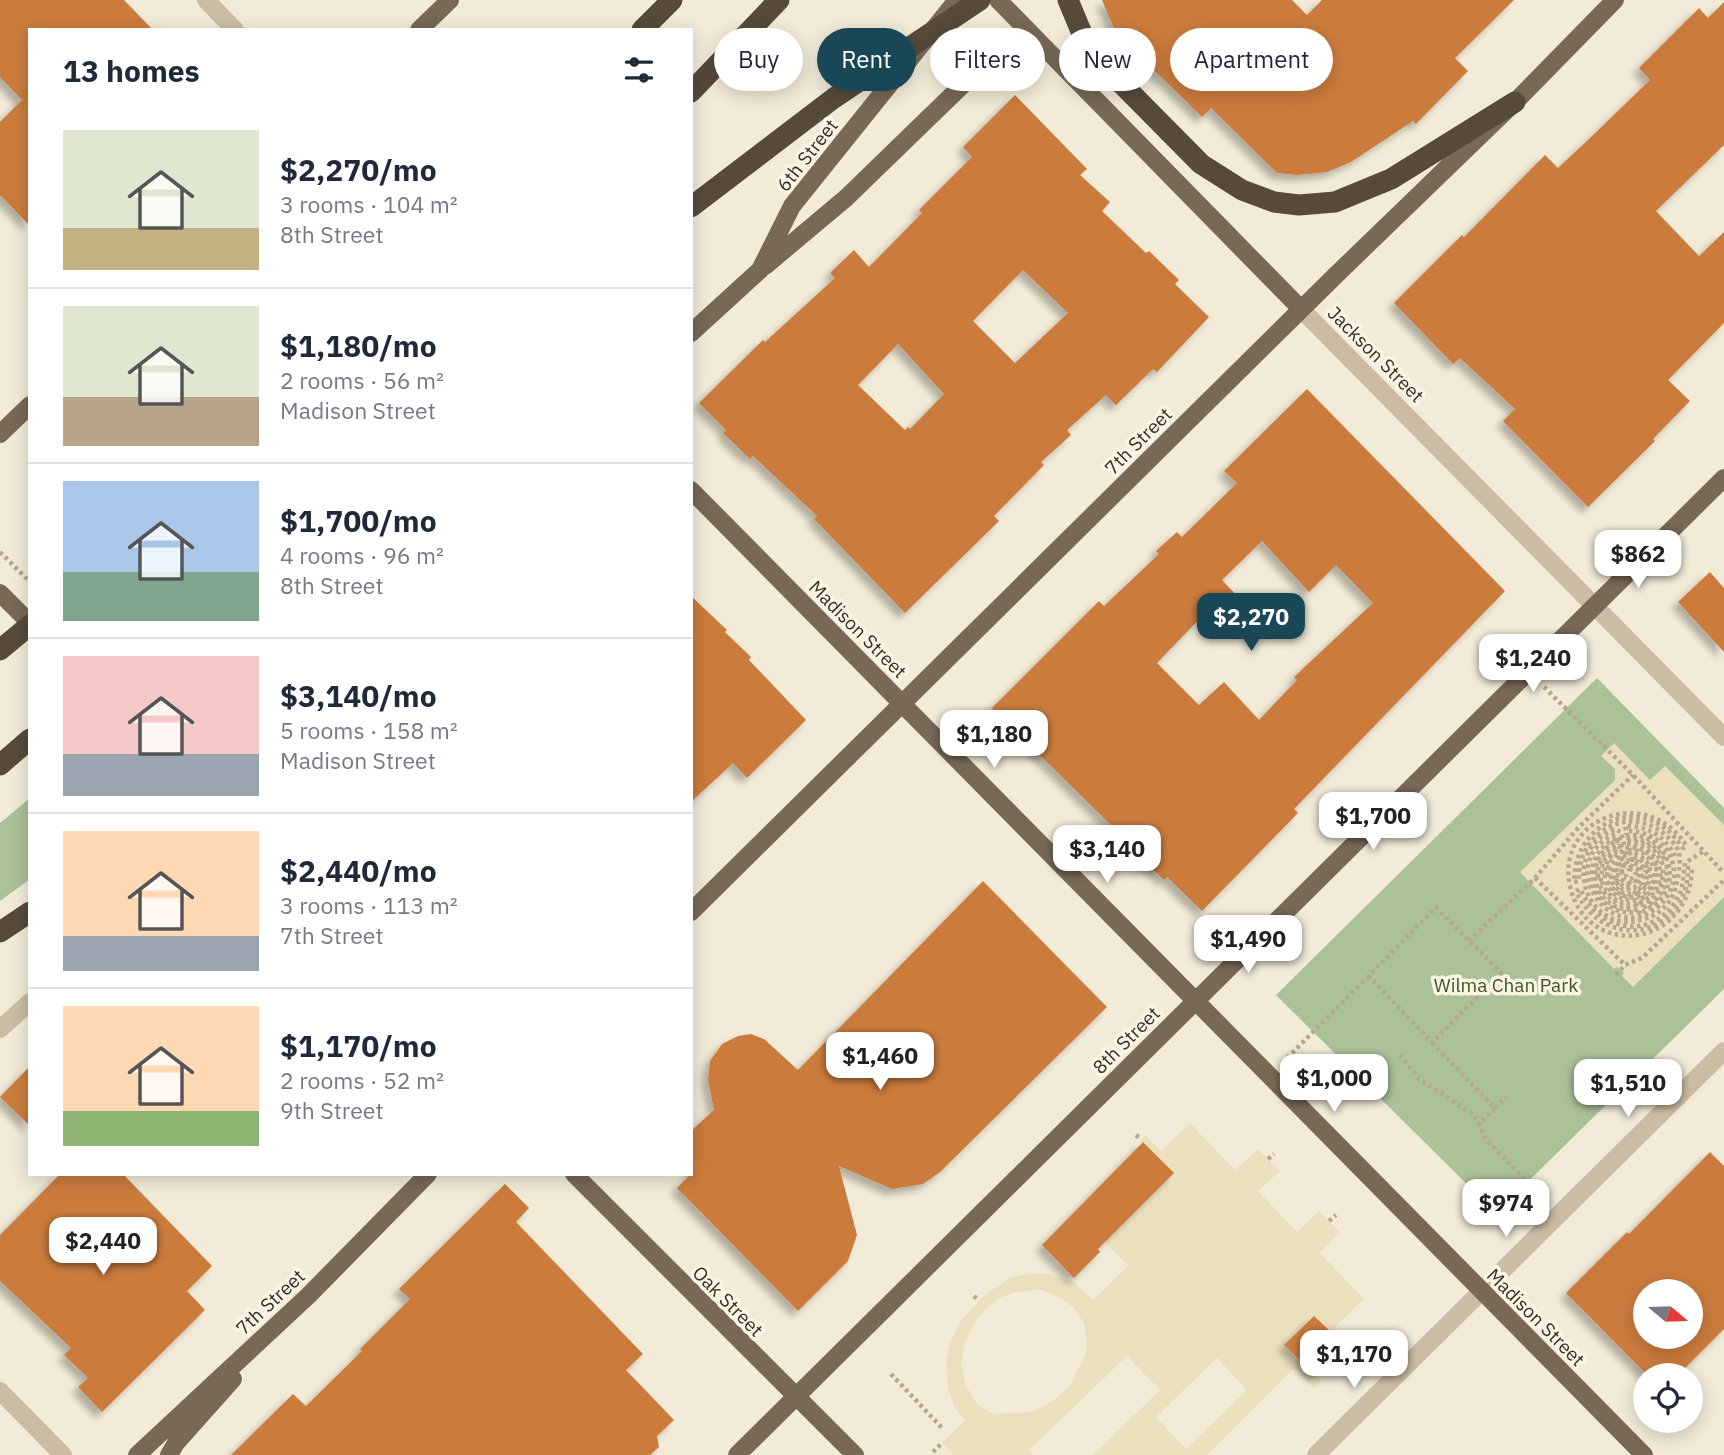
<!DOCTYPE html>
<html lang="en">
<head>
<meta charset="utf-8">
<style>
	body { margin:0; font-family:"IBM Plex Sans",sans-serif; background:#f2f2f3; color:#1f2937; height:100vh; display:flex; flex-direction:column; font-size:26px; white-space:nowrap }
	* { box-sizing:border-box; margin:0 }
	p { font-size:23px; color:#747a83 }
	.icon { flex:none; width:38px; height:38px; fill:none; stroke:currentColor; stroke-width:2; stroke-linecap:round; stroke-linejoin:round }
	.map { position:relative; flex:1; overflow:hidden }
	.sheet { position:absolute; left:28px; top:28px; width:665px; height:1148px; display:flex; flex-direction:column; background:#fff; border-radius:0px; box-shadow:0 4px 18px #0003 }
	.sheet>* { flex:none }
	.guide { position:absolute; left:714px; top:28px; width:665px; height:63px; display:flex; gap:14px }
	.needle { width:46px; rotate:109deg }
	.tools { position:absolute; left:1633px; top:1279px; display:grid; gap:14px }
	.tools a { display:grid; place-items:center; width:70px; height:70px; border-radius:50%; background:#fff; box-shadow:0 4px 18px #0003; font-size:35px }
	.price { position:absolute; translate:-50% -60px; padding:0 16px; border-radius:14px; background:#fff; color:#222; font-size:23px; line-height:46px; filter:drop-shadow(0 2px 4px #0008) }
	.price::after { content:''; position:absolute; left:50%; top:42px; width:21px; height:16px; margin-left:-10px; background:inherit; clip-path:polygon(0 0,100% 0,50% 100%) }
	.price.current { background:#1a4758; color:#fff }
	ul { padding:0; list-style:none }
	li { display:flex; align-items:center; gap:21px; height:175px; padding:0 35px }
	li+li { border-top:2px solid #e0e1e3 }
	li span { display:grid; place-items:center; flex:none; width:196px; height:140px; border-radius:0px; color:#555 }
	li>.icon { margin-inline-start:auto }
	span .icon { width:84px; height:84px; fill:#fffc; stroke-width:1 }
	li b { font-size:30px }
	h2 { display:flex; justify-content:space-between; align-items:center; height:84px; padding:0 35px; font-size:30px }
	.chip { padding:0 24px; border-radius:32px; background:#fff; box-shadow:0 4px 18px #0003; font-size:24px; line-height:63px }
	.chip.current { background:#1a4758; color:#fff }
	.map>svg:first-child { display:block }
	.green { fill:#abc197 }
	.plaza { fill:#ebe0be; fill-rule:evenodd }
	.building { fill:#cb7c3d; fill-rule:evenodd; filter:url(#shadow) }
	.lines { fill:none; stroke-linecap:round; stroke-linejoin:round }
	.path { stroke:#b6a78e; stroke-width:4.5; stroke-dasharray:3.5 3.5; stroke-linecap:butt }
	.minor { stroke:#cabda3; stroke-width:18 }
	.major { stroke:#786856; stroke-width:18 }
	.highway { stroke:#564a3c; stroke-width:21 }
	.highway-bridge { stroke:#564a3c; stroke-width:21 }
	.labels { text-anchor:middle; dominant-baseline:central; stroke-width:7; stroke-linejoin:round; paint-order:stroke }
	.street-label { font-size:19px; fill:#352e26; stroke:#faf4e4 }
	.park-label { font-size:19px; fill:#3b5429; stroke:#faf4e4 }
</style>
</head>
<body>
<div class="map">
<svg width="1724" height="1455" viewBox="0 0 1724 1455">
	<defs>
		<filter id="shadow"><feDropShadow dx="-6" dy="6" stdDeviation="3.5" flood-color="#0004"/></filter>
	</defs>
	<rect width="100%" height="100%" fill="#f2ebd8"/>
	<path class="green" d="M1597,678L1724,808V989L1496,1213L1276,995Z
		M30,798V879L0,901V823Z"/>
	<path class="plaza" d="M1614,743L1650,780L1665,766L1724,825V897L1633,987L1622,976L1624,973L1617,967L1614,969L1520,872L1615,780V769L1601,756Z
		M1190,1123L1235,1170L1258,1149L1280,1171L1258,1191L1297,1232L1319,1211L1340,1232L1320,1253L1364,1299L1335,1327L1354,1349L1351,1352L1313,1316L1284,1345L1321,1381L1314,1388L1294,1368L1207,1455H1093L1160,1390L1127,1356L1029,1450L1033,1455H954L942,1443L965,1420L955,1408L948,1388L946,1361L950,1343L961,1320L986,1294L1011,1277L1027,1274H1048L1073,1282L1093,1300L1128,1266L1088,1224L1127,1220L1174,1173L1144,1142L1138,1143L1145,1135L1161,1151ZM1039,1289L1061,1298L1074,1308L1084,1323L1087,1342L1085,1356L1069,1387L1054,1400L1036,1410L1020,1413L994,1414L978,1405L966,1386L961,1364L964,1345L974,1323L985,1310L999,1298L1016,1292ZM1217,1358L1247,1390L1186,1449L1156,1417Z"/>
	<path class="building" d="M0,0H124L153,30H30V226L0,195V122L22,100L0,77Z
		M1102,0H1292L1307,15L1322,0H1514L1455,58L1468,71L1416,124L1413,121L1351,162L1327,172L1297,175L1277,173L1211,108L1202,117L1116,33Z
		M1724,2V145L1656,211L1699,256L1724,232V323L1668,380L1690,401L1653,439L1655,441L1588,507L1503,421L1515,409L1460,358L1453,364L1394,303L1462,235L1464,237L1545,155L1558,168L1588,140L1650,80L1639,68L1699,8L1708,18Z
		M1015,95L1087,169L1080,175L1110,202L1102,211L1146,253L1149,251L1179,280L1175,284L1209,317L1157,372L1153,369L1116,405L1106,395L1067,430L1071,435L1041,462L1044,465L994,516L999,521L905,613L814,519L817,516L753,456L750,459L723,433L726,430L699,403L763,340L765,342L835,278L830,273L854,250L869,267L922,213L919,210L972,157L963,147ZM1023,270L1068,313L1015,363L973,321ZM898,344L944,394L910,429L908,427L905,430L858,385Z
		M1307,389L1505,591L1294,809L1298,813L1202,911L1167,877L1164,880L1146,863L1143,865L1119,841L1123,837L992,708L1099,601L1104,606L1159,554L1156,551L1177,532L1182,537L1237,483L1224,471ZM1262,541L1309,592L1336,565L1373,603L1294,677L1297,680L1259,720L1224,682L1199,705L1157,663L1210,608L1224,623L1244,603L1222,580Z
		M1710,572L1724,588V652L1678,602Z
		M691,596L727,630L725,632L751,657L749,660L806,720L747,778L733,763L691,802Z
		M983,881L1107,1007L940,1172L923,1184L892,1189L839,1166L857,1235L848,1261L798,1311L677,1188L691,1174V1131L714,1110L708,1080L710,1061L722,1044L738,1036L751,1034L764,1039L798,1070Z
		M30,1066V1126L0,1097Z
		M1143,1142L1174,1173L1098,1249L1100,1252L1074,1278L1042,1245Z
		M1710,1152L1724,1166V1329L1677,1376H1648L1566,1293L1627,1232L1629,1234ZM1645,1292H1690V1337H1645Z
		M60,1174H123L212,1266L187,1291L205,1310L102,1412L78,1387L88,1378L64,1355L71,1348L0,1281V1235Z
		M505,1184L529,1208L516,1222L643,1354L626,1370L674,1420L657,1436L659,1447L650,1455H231L293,1394L306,1406L362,1351L360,1349L410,1299L399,1289Z
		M1314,1316L1344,1344L1315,1375L1284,1345Z"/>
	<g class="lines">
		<path class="path" d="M0,552L30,582
			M1544,687L1633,775L1724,873
			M1615,834C1552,862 1611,950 1660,905C1669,897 1675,884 1674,872C1673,846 1650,830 1626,831L1625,826C1648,826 1664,835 1675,856
			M1629,869L1634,870L1636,874L1631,879L1626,876L1629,869L1624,855C1615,859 1609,867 1610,877H1607C1607,865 1612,856 1623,851L1619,837C1573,855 1590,919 1639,912V909C1595,916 1578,862 1617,840L1618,844C1604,851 1596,864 1598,880L1601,879L1603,861L1619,846L1620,849C1592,865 1605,903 1636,900L1637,904C1620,905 1609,898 1602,883L1599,884C1617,922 1666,909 1663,868L1667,867C1667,886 1661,901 1642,908L1643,911C1687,893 1673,832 1626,835V838C1644,838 1656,845 1665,860L1662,863C1655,847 1644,841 1627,841V844C1662,843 1674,890 1640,902V899C1652,894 1658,883 1657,869L1654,870C1657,899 1623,907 1609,883L1611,880C1616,890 1623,896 1635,894L1634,891L1622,889C1611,879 1611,868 1622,859L1623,862L1617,867L1616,875H1620L1624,865L1622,873L1623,879L1632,885L1625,883L1620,878L1617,880C1624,890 1633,890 1642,883L1645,872H1648L1645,885L1637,890L1638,893C1658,882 1653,856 1630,853L1631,856L1640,859L1647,867L1644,868L1638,862L1632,859V863L1639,865C1644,872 1642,879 1636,884L1635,882L1639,878V870L1630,865L1626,850C1639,849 1648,854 1653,866H1656C1651,852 1640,846 1625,848L1621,832L1615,829C1559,851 1584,934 1641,920C1654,917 1664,910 1671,899C1677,890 1681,863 1679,853C1677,845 1668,837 1662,832C1624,804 1576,836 1579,881L1574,882C1574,819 1646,791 1682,847L1684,848L1686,845C1646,784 1555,818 1570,886C1586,960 1690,949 1692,868H1688C1689,937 1606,954 1576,892L1579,889L1581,890C1600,934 1657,941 1679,895C1684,885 1683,874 1685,863L1704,851
			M1535,878L1625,965
			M1436,907L1501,973L1432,1043L1369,976Z
			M1469,941L1535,878L1579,827L1633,775
			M1616,975L1625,965L1642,958L1724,880
			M1432,1043L1495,1108L1479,1124L1484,1137L1543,1199
			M1400,1055L1418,1078L1473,1114L1479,1124
			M1287,1058L1369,976
			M1495,1108L1506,1097
			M1136,1135L1141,1139
			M1268,1159L1274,1154
			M1329,1221L1336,1215
			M974,1296L979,1301
			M891,1374L944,1430
			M933,1452L942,1443"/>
		<path class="minor" d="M206,0L235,30
			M1301,309L1724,737
			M0,1029L30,1002
			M0,1391L63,1455
			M1316,1455L1724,1051"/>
		<path class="major" d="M998,0L1301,309
			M419,30L450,0
			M765,266L846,198L978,70L995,58L1037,40
			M691,333L760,270L792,206L957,0
			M0,434L30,405
			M691,490L1644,1455
			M0,593L30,623
			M691,912L1338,273L1515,102L1615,0
			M574,1174L855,1455
			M137,1455L308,1296L428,1174
			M169,1455L176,1443L233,1379
			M737,1455L1724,478"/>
		<path class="highway" d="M1068,0L1083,36L1110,72L1201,164L1242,190L1274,202L1299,205L1335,202L1391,179L1515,102
			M642,30L672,0
			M691,92L779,0
			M0,650L30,625
			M0,765L30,739
			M0,932L30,912"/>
		<path class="highway-bridge" d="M691,207L834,98L980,0"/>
	</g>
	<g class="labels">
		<g class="street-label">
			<text transform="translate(807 155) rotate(-52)">6th Street</text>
			<text transform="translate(1376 354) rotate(45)">Jackson Street</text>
			<text transform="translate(1138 441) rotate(-45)">7th Street</text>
			<text transform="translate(858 629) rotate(45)">Madison Street</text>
			<text transform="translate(1126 1040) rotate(-45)">8th Street</text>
			<text transform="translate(728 1301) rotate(45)">Oak Street</text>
			<text transform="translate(270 1302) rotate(-43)">7th Street</text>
			<text transform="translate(1536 1317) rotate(45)">Madison Street</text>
		</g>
		<g class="park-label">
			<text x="1506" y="985">Wilma Chan Park</text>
		</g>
	</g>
</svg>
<div class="tools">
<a><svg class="needle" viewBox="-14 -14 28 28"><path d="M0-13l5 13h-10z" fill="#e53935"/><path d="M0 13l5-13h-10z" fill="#747a83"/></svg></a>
<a><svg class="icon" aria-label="locate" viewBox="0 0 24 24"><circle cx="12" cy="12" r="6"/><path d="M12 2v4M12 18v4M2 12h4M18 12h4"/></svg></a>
</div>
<b class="price" style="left:1638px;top:590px">$862</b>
<b class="price current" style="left:1251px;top:653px">$2,270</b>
<b class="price" style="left:1533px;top:694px">$1,240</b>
<b class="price" style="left:994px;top:770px">$1,180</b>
<b class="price" style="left:1373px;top:852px">$1,700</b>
<b class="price" style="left:1107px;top:885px">$3,140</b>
<b class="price" style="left:1248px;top:975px">$1,490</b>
<b class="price" style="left:880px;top:1092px">$1,460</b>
<b class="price" style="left:1334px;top:1114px">$1,000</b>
<b class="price" style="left:1628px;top:1119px">$1,510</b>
<b class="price" style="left:1506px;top:1239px">$974</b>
<b class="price" style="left:103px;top:1277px">$2,440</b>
<b class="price" style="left:1354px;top:1390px">$1,170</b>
<div class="guide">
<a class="chip">Buy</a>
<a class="chip current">Rent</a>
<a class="chip">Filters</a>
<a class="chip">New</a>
<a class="chip">Apartment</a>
</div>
<section class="sheet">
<h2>13 homes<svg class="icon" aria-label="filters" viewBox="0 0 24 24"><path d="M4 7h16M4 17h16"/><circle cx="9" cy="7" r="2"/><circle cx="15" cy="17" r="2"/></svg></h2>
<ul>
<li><span style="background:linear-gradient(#dfe7d0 70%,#c2b280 0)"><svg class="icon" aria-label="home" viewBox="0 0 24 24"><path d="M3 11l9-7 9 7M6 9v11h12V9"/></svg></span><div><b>$2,270/mo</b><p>3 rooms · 104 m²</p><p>8th Street</p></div></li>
<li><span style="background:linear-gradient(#dfe7d0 65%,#b9a48a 0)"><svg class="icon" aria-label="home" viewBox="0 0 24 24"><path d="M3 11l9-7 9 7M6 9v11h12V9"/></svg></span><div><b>$1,180/mo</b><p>2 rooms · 56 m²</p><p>Madison Street</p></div></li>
<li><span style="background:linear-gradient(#a9c7e8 65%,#7fa58c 0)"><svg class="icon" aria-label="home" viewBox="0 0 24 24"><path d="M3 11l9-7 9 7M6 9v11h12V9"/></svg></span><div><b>$1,700/mo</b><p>4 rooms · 96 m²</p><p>8th Street</p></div></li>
<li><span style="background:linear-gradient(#f6c9c9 70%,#9aa5b1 0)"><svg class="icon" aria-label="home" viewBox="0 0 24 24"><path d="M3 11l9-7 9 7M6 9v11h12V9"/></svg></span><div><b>$3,140/mo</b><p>5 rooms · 158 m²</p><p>Madison Street</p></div></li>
<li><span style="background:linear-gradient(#ffd9b3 75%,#9aa5b1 0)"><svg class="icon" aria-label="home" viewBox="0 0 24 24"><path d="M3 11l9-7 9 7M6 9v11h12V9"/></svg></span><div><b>$2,440/mo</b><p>3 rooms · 113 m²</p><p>7th Street</p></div></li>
<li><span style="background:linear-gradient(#ffd9b3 75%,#8fb573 0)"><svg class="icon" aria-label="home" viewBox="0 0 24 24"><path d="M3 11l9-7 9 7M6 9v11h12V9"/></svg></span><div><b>$1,170/mo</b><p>2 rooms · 52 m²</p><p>9th Street</p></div></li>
</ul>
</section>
</div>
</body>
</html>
